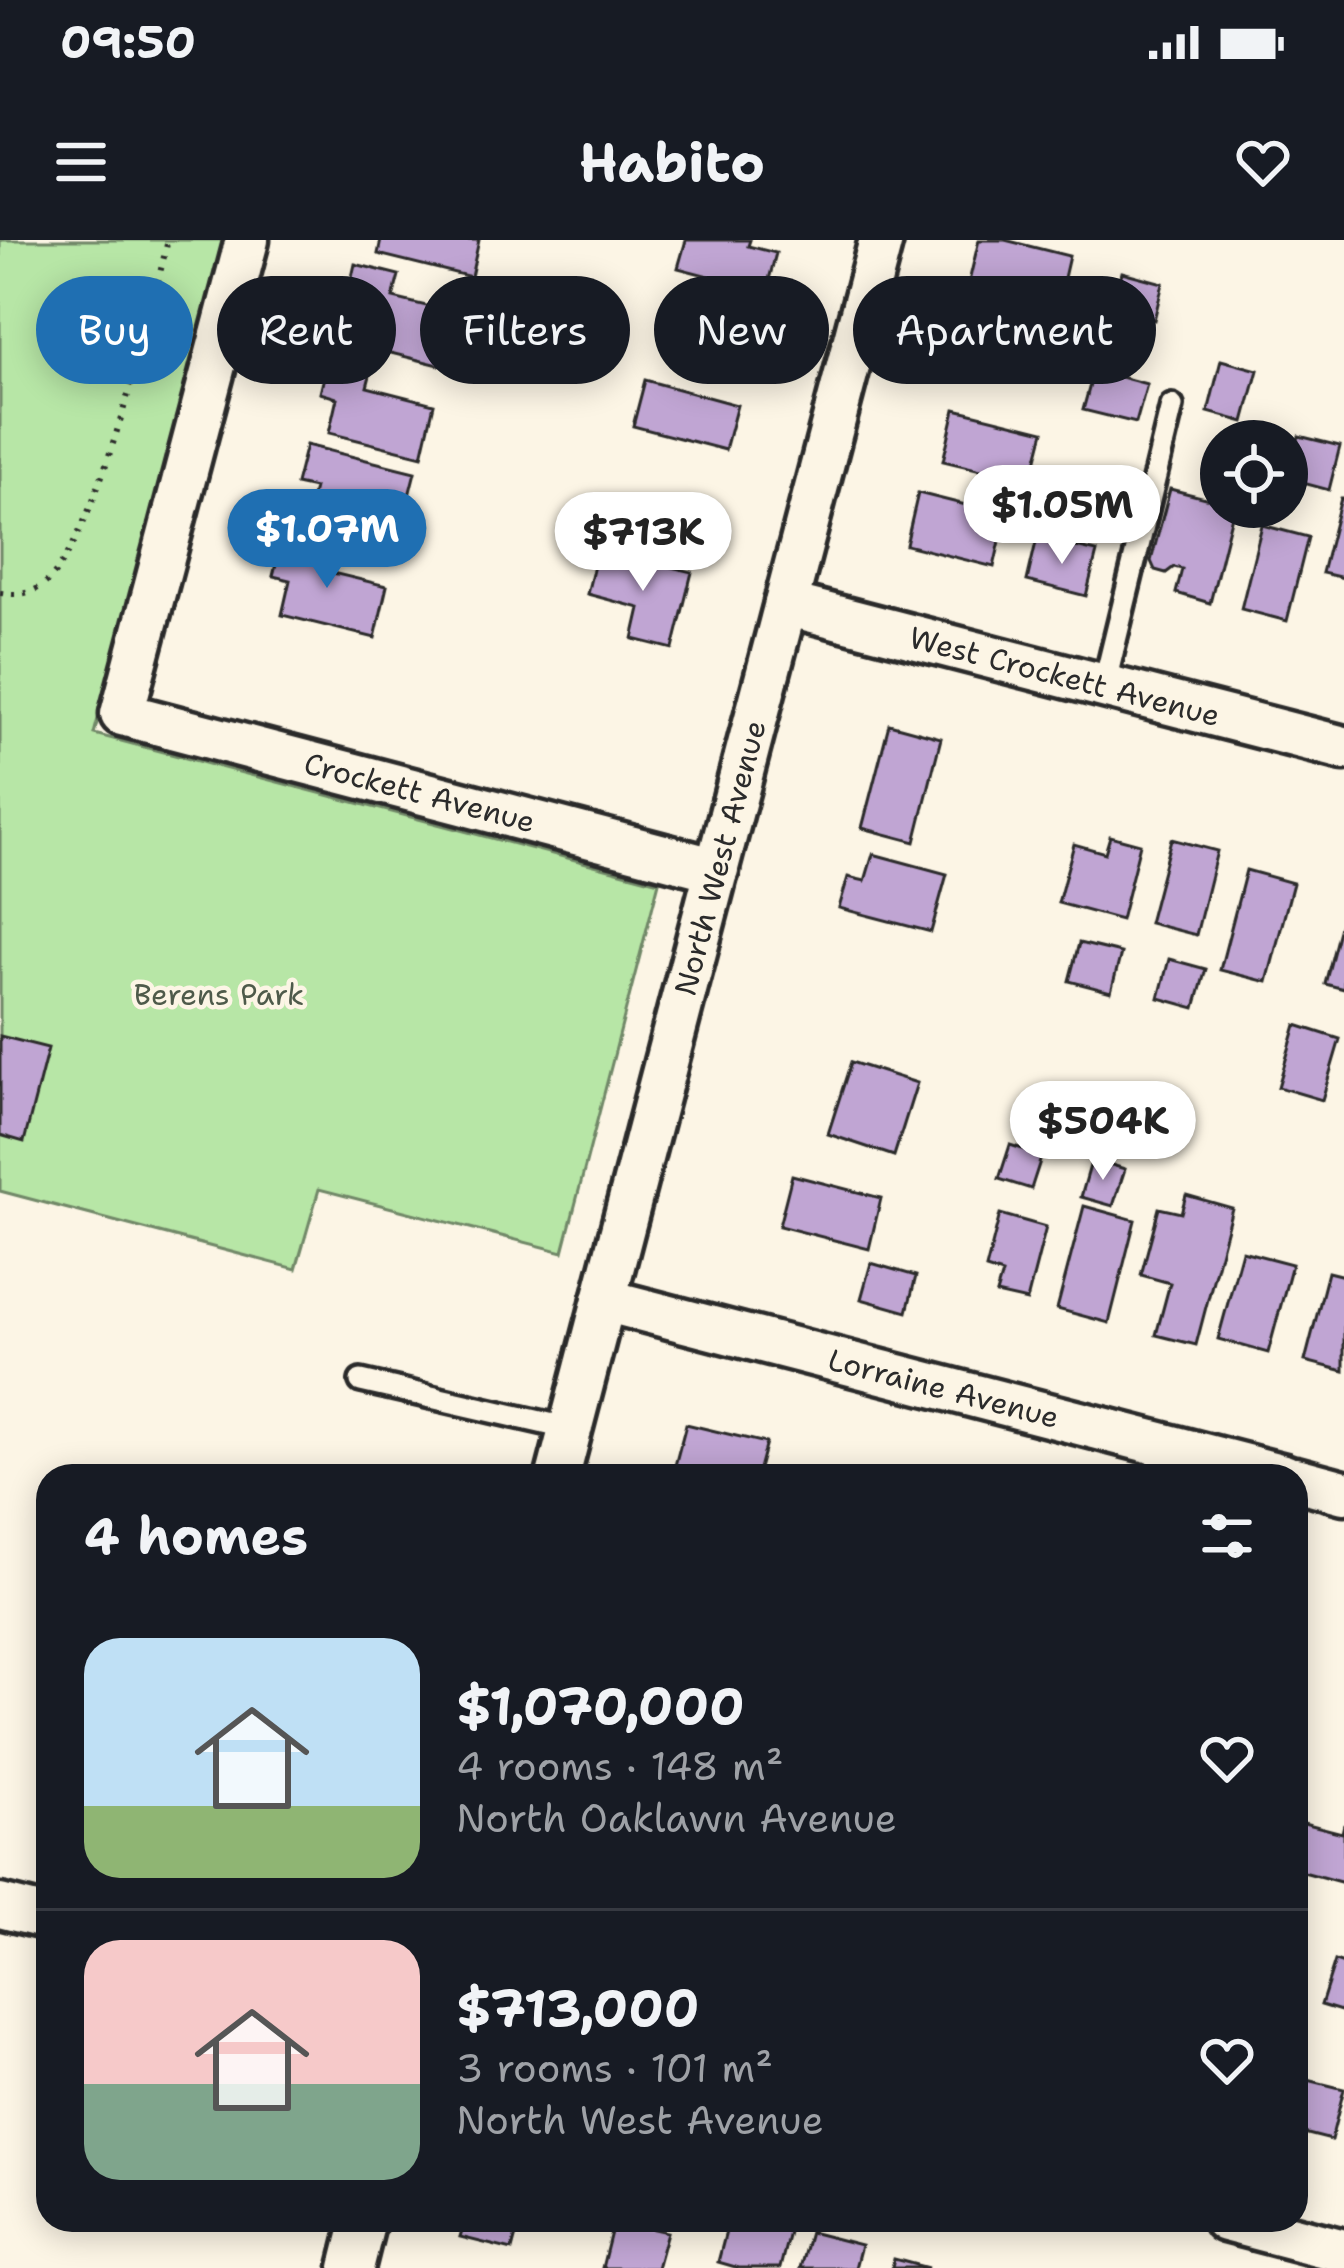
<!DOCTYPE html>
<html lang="en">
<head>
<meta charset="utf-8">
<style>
	body { margin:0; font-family:"Shantell Sans",sans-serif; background:#242831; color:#f1f3f6; height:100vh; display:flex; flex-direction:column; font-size:45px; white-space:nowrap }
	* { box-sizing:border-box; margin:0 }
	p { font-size:39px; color:#9ea1a6 }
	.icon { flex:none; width:66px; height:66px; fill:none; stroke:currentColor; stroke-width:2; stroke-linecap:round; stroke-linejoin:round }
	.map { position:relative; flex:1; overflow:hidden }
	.sheet { position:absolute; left:36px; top:1224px; width:1272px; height:768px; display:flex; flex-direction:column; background:#171b24; border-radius:36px; box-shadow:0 6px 30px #0003 }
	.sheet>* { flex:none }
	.guide { position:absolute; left:36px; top:36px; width:1272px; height:108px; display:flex; gap:24px }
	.tools { position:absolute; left:1200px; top:180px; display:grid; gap:24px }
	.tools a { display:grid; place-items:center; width:108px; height:108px; border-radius:50%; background:#171b24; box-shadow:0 6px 30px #0003; font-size:60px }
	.price { position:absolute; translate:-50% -102px; padding:0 27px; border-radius:42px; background:#fff; color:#222; font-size:39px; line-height:78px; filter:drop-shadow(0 3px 6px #0008) }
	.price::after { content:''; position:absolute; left:50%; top:72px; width:36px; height:27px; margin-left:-18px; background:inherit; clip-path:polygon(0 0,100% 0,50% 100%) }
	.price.on { background:#1f6fb2; color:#fff }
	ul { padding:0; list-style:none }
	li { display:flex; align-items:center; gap:36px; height:300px; padding:0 48px }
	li+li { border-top:3px solid #363941 }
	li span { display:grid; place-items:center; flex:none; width:336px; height:240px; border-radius:36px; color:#555 }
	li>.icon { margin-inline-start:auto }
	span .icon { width:144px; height:144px; fill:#fffc; stroke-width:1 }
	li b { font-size:51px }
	h2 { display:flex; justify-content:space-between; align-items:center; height:144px; padding:0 48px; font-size:51px }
	.pill { padding:0 42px; border-radius:54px; background:#171b24; box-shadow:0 6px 30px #0003; font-size:42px; line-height:108px }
	.pill.on { background:#1f6fb2; color:#fff }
	.status { display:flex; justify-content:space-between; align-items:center; height:84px; padding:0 60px; background:#171b24; direction:ltr }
	.status svg { height:33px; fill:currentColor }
	header { display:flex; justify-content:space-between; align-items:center; height:156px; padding:0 48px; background:#171b24; font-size:54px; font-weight:700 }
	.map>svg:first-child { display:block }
	.green { fill:#b7e6a6; stroke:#718868; stroke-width:3 }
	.building { fill:#c0a5d3; stroke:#2b2b2b; stroke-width:3 }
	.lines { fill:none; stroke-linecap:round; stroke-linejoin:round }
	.lane-casing { stroke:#2b2b2b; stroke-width:30 }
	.street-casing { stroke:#2b2b2b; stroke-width:51 }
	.path { stroke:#2b2b2b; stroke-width:6; stroke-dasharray:3 9; stroke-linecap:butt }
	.lane { stroke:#fcf5e5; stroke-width:21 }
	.street { stroke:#fcf5e5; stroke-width:42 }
	.labels { text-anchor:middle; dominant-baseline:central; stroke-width:9; stroke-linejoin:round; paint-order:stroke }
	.street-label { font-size:30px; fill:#2b2b2b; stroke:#fcf5e5 }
	.park-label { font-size:30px; fill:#4e5a4a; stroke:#fcf5e5 }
</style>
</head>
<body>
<div class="status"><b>09:50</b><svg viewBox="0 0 49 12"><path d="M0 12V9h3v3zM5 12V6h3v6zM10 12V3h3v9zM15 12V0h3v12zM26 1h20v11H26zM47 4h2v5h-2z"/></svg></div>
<header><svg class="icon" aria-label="menu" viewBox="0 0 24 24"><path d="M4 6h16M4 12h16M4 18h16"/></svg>Habito<svg class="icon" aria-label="heart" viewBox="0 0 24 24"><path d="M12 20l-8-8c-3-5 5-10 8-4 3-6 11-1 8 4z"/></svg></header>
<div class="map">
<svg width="1344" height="2028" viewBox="0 0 1344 2028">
	<rect width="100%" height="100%" fill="#fcf5e5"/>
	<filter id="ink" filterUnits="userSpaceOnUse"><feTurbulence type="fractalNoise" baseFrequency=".00833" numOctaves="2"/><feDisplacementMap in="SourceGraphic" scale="24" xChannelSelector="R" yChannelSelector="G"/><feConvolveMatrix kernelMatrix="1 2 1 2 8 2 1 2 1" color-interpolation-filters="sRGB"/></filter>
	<g filter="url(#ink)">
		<path class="green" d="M0,0H223L94,494L659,642L563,1012L319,949L296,1029L0,951Z"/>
		<path class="building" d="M381,0H479L471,37L378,14Z
			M686,0H750L748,6L776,13L766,51L678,28Z
			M979,0H1005L1069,16L1057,68L968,46Z
			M355,24L399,35L393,58L460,74L447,127L354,104L363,69L346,64Z
			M1122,32L1163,43L1154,80L1113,69Z
			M693,56L762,74L752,117L722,109L715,136L674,126Z
			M965,68L1053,89L1040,141L952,119Z
			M330,113L373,124L367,147L434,164L422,216L329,193L337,158L320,153Z
			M1221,120L1258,130L1244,182L1208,172Z
			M1094,130L1147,144L1136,183L1083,170Z
			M645,140L737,165L725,210L633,186Z
			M955,169L1044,191L1031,242L943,221Z
			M1299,196L1340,206L1329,250L1288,239Z
			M306,205L415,232L396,307L305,284L314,248L296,244Z
			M1170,249L1221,262V267H1234L1210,363L1176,353L1182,329L1174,327L1166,333L1155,330L1151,321Z
			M918,253L1006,275L994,327L906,305Z
			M1341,258H1344V338L1322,333Z
			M1262,285L1308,297L1287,381L1241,369Z
			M283,296L326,306L320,330L387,346L375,398L282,375L290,340L273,336Z
			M1037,298L1097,312L1086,356L1027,341Z
			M598,309L692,332L673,409L633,399L640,368L587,354Z
			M889,484L941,498L915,602L862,588Z
			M1110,596L1140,604L1121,680L1058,663L1074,604L1105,613Z
			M1171,599L1217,611L1196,695L1149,683Z
			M873,614L947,634L931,692L839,668L848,637L865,641Z
			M1246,630L1293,643L1267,742L1220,730Z
			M1344,671V749L1325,744Z
			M1079,703L1121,713L1111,752L1069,741Z
			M1169,719L1206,729L1195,768L1159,758Z
			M1296,785L1340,799L1322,860L1278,847Z
			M0,796L48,808L24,902L0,895Z
			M851,822L917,843L894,916L828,894Z
			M1010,905L1042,915L1031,949L999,939Z
			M1092,919L1125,929L1113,966L1081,957Z
			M792,935L881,958L869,1009L779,986Z
			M1186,955L1232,968L1196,1105L1156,1095L1170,1043L1141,1035L1159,968L1181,973Z
			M1084,966L1135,980L1109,1083L1057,1069Z
			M1000,974L1046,987L1027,1061L996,1054L1002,1034L986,1029Z
			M1242,1011L1292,1024L1268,1113L1218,1099Z
			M871,1023L916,1036L907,1072L861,1059Z
			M1328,1032L1344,1036V1131L1305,1121Z
			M686,1184L766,1203L757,1236L673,1233Z
			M1296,1581L1342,1593L1344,1584V1643L1296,1630Z
			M1335,1721L1344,1724V1772L1321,1765Z
			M1296,1837L1344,1849L1331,1900L1296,1891Z
			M465,1980H520L512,2010L460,1997Z
			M614,1980L667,1992L657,2028H602Z
			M729,1980H760L790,1988L780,2028H739L718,2022Z
			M810,1992L861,2005L855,2028H800Z
			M894,2019L928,2028H892Z"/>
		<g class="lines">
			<g class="lane-casing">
				<path id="lane" d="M1104,446L1172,166
					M361,1141L571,1189"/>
			</g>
			<g class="street-casing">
				<g id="street">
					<path id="s1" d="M247,0L122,474L717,630"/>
					<path id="s2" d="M786,364L1344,508"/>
					<path id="s3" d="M604,1060L1284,1236"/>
					<path id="s4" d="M558,1236L881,0"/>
					<path d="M1296,1239L1344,1252"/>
					<path d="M0,1666L48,1678"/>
					<path d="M1225,1980L1344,2011"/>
					<path d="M352,2028L364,1980"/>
				</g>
			</g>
			<path class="path" d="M0,353C17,355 29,355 43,345C96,307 151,70 168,0"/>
			<use href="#lane" class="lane"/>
			<use href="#street" class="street"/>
		</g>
	</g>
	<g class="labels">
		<g class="street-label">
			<text stroke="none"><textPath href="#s2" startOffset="288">West Crockett Avenue</textPath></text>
			<text stroke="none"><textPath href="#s1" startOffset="798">Crockett Avenue</textPath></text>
			<text stroke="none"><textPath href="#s4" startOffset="639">North West Avenue</textPath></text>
			<text stroke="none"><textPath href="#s3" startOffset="351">Lorraine Avenue</textPath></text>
		</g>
		<g class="park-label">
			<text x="219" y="754">Berens Park</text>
		</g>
	</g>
</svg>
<div class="tools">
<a><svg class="icon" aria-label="locate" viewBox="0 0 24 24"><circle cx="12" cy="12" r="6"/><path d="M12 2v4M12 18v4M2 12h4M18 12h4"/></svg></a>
</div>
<b class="price" style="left:1062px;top:327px">$1.05M</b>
<b class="price on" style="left:327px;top:351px">$1.07M</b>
<b class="price" style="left:643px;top:354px">$713K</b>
<b class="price" style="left:1103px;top:943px">$504K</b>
<div class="guide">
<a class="pill on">Buy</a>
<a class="pill">Rent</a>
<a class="pill">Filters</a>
<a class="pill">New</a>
<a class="pill">Apartment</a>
</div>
<section class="sheet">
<h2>4 homes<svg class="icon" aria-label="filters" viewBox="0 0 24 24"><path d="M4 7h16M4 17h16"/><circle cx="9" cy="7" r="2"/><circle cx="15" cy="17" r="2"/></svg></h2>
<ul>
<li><span style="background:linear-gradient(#bfe0f5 70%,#8fb573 0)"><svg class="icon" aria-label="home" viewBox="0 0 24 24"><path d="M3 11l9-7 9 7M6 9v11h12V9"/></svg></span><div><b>$1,070,000</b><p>4 rooms · 148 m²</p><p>North Oaklawn Avenue</p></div><svg class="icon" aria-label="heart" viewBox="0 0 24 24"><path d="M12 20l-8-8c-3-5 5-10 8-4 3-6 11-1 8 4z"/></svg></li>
<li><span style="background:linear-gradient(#f6c9c9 60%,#7fa58c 0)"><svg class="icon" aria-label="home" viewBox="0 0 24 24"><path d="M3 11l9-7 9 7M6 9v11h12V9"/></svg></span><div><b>$713,000</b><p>3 rooms · 101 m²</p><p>North West Avenue</p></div><svg class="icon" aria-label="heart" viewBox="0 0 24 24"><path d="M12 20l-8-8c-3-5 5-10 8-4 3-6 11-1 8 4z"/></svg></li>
</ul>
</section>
</div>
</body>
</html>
